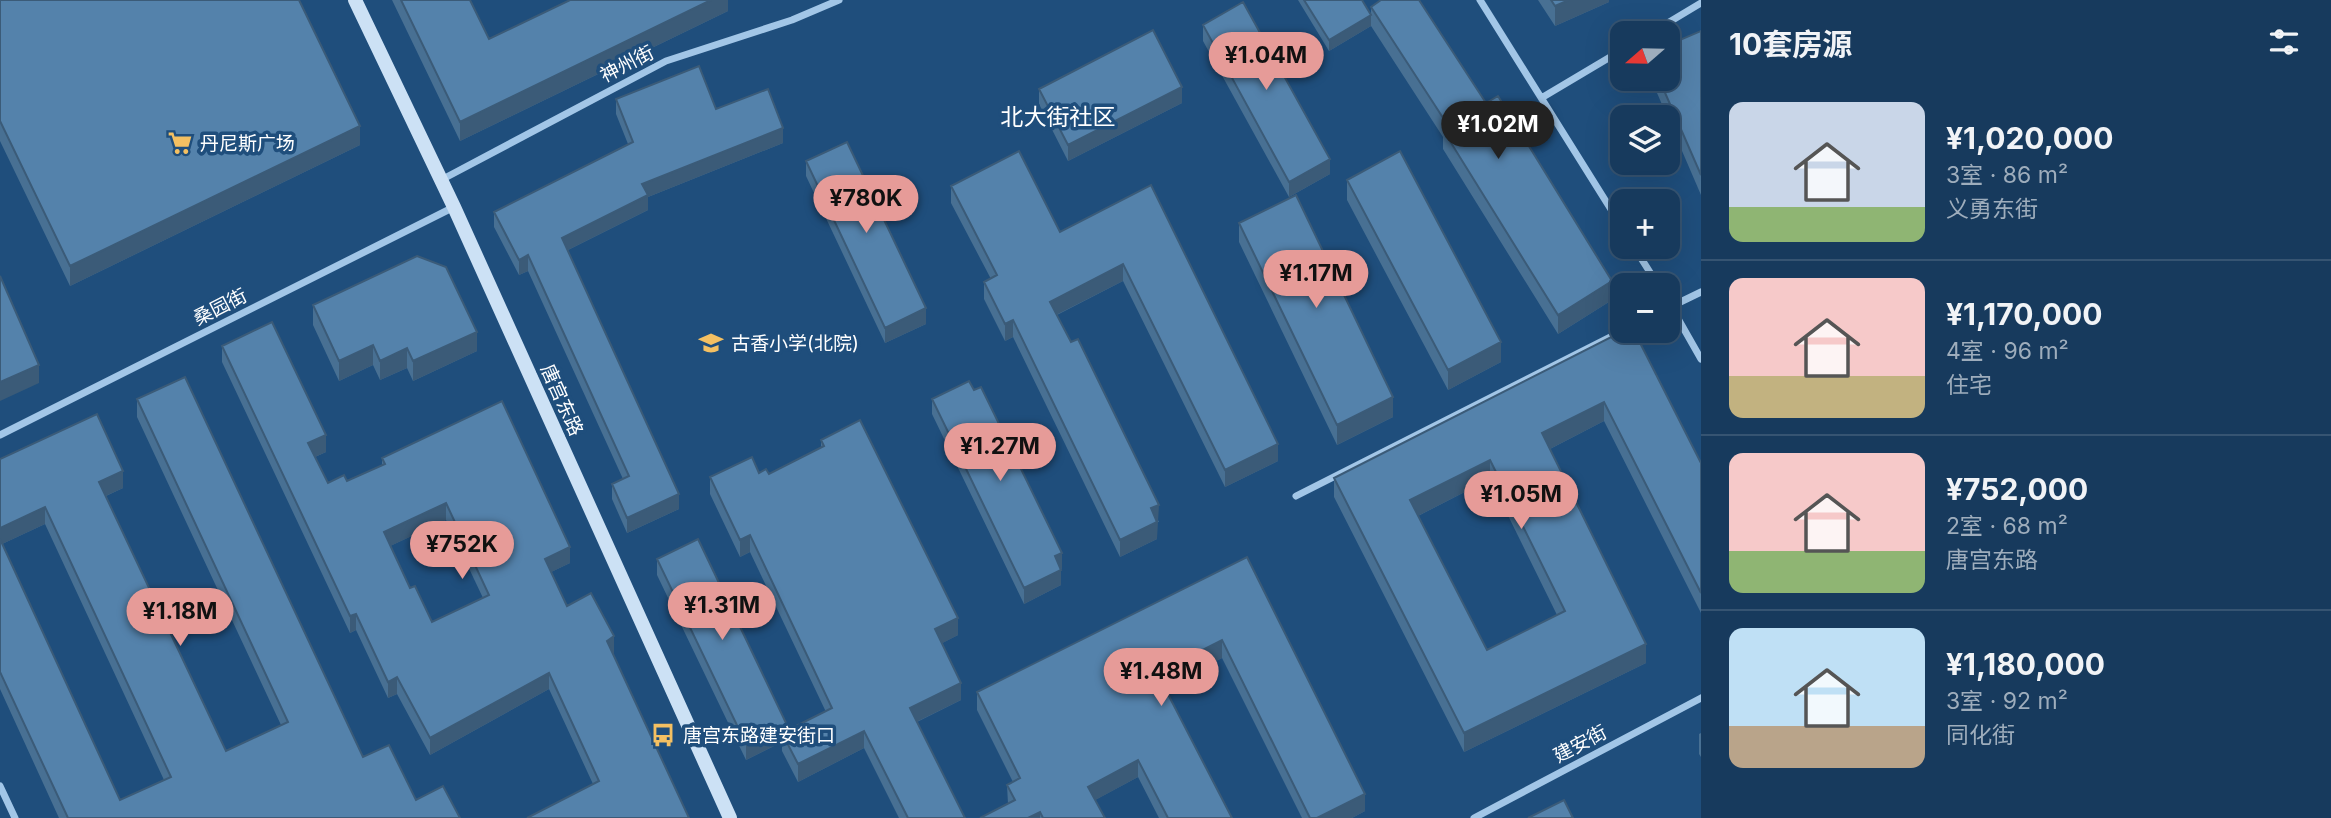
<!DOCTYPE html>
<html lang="zh">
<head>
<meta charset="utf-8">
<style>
	body { margin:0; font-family:Inter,"Noto Sans SC",sans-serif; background:#204163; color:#f1f3f6; height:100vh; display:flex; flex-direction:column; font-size:26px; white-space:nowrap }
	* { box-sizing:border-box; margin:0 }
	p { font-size:23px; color:#9eadbc }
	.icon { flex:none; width:38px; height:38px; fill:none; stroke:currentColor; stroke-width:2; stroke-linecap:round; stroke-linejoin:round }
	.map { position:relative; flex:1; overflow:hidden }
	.side { display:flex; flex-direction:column; background:#173a5d; width:630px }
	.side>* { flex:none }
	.needle { width:46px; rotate:250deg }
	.controls { position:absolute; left:1610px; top:21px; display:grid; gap:14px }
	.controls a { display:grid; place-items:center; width:70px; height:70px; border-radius:14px; background:#173a5d; box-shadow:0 7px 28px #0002,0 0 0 2px #365472; font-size:35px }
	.price { position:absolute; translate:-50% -60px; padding:0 16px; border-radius:24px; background:#e69b98; color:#111; font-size:23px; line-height:46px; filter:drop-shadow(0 2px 4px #0008) }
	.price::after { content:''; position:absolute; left:50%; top:42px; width:21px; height:16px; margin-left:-10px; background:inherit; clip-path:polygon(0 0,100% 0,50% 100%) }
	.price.active { background:#222; color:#fff }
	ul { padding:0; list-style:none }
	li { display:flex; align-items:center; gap:21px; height:175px; padding:0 28px }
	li+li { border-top:2px solid #365472 }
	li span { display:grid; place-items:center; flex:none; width:196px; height:140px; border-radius:14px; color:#555 }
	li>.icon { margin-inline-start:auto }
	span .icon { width:84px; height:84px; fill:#fffc; stroke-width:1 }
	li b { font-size:30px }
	h2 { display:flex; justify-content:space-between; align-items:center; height:84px; padding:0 28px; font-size:30px }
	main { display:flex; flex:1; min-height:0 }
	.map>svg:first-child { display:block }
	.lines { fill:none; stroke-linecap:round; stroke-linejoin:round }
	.street { stroke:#a2c6e7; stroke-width:7 }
	.secondary { stroke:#cce1f5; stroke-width:14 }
	.wall { fill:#487093; fill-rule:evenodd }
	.shaded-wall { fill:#3b5b78 }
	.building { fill:#5482ab; stroke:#3b5b78; stroke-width:2; fill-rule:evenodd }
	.labels { text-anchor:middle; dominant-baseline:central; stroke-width:7; stroke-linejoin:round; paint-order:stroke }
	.street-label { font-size:19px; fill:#fff; stroke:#1f4e7c }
	.poi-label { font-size:19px; fill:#fff; stroke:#1f4e7c; text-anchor:start }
	.quarter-label { font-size:23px; fill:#fff; stroke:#1f4e7c }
</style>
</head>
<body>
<main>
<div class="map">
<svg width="1701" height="818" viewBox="0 0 1701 818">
	<rect width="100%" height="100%" fill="#1f4e7c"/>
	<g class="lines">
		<path class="street" d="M1480,0L1622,227
			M1651,33L1701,3
			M1543,97L1622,50
			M441,180L666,61L792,20L839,0
			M1634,247L1658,285
			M1668,301L1701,359
			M1668,308L1701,292
			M0,435L454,207
			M1296,496L1622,331
			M0,786L15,818
			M1474,818L1701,698"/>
		<path class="secondary" d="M355,0L454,207L730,818"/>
	</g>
	<path class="wall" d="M0,0L360,145L70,286L0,141Z
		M392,0H470L489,39L728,0V11L460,141Z
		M1298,0H1362L1371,15V7L1612,300L1558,334L1443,149V137L1371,26L1329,51Z
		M1538,0H1609V2L1555,26Z
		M1203,25L1330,174L1289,197L1203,41Z
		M1701,31V195L1651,79H1668Z
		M1039,89L1182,103L1068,161L1039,104Z
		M616,99L716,109L783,143L648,197V210L568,250L679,509L627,533L612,499V484L623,479L528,271L519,275L494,227V212L628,144L616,114Z
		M806,161L926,324L885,343L806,176Z
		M1347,180L1501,362L1448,390L1347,200Z
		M1151,185L1278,461L1225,487L1123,281L1057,315L1159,522H1157V539L1120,557L1013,337L1005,341L984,299V282L991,279L951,203V186L1060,232Z
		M1239,223L1393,417L1337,445L1239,242Z
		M313,305L477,351L413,381L407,368L380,380L373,365L339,381L313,325Z
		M1623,331L1701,463V613L1604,421L1550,449L1646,663L1464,752L1334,497V478ZM1490,479L1557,615L1487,650L1418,516Z
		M222,346L326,452L315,457L328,483L347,481L382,465V458L570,563L551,572L567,606L614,653L613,654L689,818L593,784L549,689L430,755L397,694L388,698L356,630L350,633L222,362ZM446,520L483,598L432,622L410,588L390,546Z
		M137,399L363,757L416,800L460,818H59L0,689V459L123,488L106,496L226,751L281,725L137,417ZM45,524L164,780L120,800L2,544Z
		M932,399L1062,568L1061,569V585L1024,604L932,414Z
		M821,440L958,635L942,643L961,700L917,722L965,818H899L864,748L798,782L782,751V742L746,760L657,575V559L787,731L826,712L750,552L740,557L710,494V477L759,473L769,474L821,448Z
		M1247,557L1365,811L1352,818H1302L1222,658L1164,687L1232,818H1159L1138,777L1095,800L1105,818H980L1008,804L1007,785L1013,782L977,710V692Z
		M1701,733V757L1699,754V734Z"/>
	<path class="shaded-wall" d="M711,0H728V11L460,141V122Z
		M1569,0H1609V2L1555,26V6Z
		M1371,15V26L1329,51V40Z
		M1182,87V103L1068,161V145Z
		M360,126V145L70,286V266Z
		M783,128V143L648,197V210L562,253V238L642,184Z
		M1330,159V174L1289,197V182Z
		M528,255V271L519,275V260Z
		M1123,264V281L1050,318V302Z
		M1612,281V300L1558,334V315Z
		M926,308V324L885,343V328Z
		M1013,320V337L1005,341V324Z
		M477,332V351L413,381V361Z
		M1501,342V362L1448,390V370Z
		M373,345V365L339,381V361Z
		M407,348V368L380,380V361Z
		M39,365V383L0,401V382Z
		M1393,397V417L1337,445V425Z
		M1604,402V421L1542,453V433Z
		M326,435V452L308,460V443Z
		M1278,444V461L1225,487V470Z
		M1490,460V479L1410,520V500Z
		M123,471V488L99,499V482Z
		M679,494V509L627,533V518Z
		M446,503V520L384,549V532Z
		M1159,505L1157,539L1120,557V540L1151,508Z
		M45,507V524L0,545V528Z
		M750,535V552L740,557V540Z
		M570,547V563L545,575V559Z
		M1062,553V568L1055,572V556Z
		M1061,570V585L1024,604V588Z
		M356,614V630L350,633V616Z
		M958,618V635L935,647V629Z
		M614,636V653L607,657V641Z
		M1222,640V658L1157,690V673Z
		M1646,644V663L1464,752V733Z
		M549,673V689L430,755V738Z
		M397,677V694L388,698V682Z
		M961,683V700L910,725V708Z
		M787,725V740L782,733V742L746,760V744Z
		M864,731V748L798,782V764Z
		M1138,760V777L1088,804V787Z
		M1365,794V811L1352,818H1317Z
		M1040,812V818H1028Z"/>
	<path class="building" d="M0,0H299L360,126L70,266L0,121Z
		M401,0H470L489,39L570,0H711L460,122Z
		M1304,0H1362L1371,15L1329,40Z
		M1381,0H1419L1486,103L1498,96L1612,281L1558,315L1443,130L1449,127L1371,7Z
		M1551,0H1569L1555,6Z
		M1243,2L1330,159L1289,182L1203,25Z
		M1153,30L1182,87L1068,145L1039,89Z
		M1701,31V175L1659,79H1668V45Z
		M699,66L716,109L768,89L783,128L642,184L648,195L562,238L679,494L627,518L612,484L629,476L528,255L519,260L494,212L633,142L616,99Z
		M847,142L926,308L885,328L806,161Z
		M1019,151L1060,232L1151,185L1278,444L1225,470L1123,264L1050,302L1071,342L1078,339L1159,505L1151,508L1157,522L1120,540L1013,320L1005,324L984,282L997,275L951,186Z
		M1400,151L1501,342L1448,370L1347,180Z
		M1296,195L1393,397L1337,425L1239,223Z
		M417,256L446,267L477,332L413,361L407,348L380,361L373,345L339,361L313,305Z
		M0,276L39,365L0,382Z
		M272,322L326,435L308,443L328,483L344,475L347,481L385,464L382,458L502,401L570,547L545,559L567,606L591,593L614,636L607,641L689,818H527L599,781L549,673L430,738L397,677L388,682L356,614L350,616L222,346ZM446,503L489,595L432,622L415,586L410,588L384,532Z
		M1623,331H1634L1701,463V593L1604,402L1542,433L1646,644L1464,733L1334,478ZM1490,460L1565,611L1487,650L1410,500Z
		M185,377L363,757L389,745L416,800L443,786L460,818H68L0,672V539L120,800L171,777L45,507L0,528V459L97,414L123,471L99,482L226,751L288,722L137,399Z
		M969,381L974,390L981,387L1062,553L1055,556L1061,570L1024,588L932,399Z
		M860,420L958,618L935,629L961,683L910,708L965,818H908L864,731L798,764L782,733L832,708L750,535L740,540L710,477L752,457L759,473L766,469L769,474L824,446L821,440Z
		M698,539L787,725L746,744L657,559Z
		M1247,557L1365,794L1317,818H1310L1222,640L1157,673L1232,818H1168L1138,760L1088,787L1105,818H1043L1040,812L1028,818H980L1015,800L1007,785L1020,778L977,692Z
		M1564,800L1573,818H1528Z"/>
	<defs>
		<g id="supermarket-bare" transform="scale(1.89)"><path d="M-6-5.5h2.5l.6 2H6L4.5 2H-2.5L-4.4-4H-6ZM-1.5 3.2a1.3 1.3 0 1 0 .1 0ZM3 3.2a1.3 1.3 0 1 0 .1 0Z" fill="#f4c062" stroke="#1f4e7c" stroke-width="2.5" paint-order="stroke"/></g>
		<g id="school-bare" transform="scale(1.89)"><path d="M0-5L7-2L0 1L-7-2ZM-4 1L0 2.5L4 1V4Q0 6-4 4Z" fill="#f4c062" stroke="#1f4e7c" stroke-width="2.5" paint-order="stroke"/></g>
		<g id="bus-bare" transform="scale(1.89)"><path d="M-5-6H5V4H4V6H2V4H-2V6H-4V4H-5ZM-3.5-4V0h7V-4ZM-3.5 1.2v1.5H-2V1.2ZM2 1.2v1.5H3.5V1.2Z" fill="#f4c062" stroke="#1f4e7c" stroke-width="2.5" paint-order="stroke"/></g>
	</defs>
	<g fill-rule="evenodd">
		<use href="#supermarket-bare" x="180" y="143"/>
		<use href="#school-bare" x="711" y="343"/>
		<use href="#bus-bare" x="663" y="735"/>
	</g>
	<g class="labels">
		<g class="street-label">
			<text transform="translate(627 64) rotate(-27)">神州街</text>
			<text transform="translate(220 307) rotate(-27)">桑园街</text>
			<text transform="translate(562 400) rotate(66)">唐宫东路</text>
			<text transform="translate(1580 744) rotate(-28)">建安街</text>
		</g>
		<g class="poi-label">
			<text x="200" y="143">丹尼斯广场</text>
			<text x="731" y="343">古香小学(北院)</text>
			<text x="683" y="735">唐宫东路建安街口</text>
		</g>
		<g class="quarter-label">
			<text x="1058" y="117">北大街社区</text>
		</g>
	</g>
</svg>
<div class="controls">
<a><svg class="needle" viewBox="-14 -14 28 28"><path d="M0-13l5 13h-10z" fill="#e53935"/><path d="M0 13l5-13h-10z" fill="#9eadbc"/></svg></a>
<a><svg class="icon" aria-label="layers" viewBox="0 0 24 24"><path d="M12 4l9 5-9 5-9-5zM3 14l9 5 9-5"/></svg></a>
<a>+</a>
<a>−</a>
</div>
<b class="price" style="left:1266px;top:92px">¥1.04M</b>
<b class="price active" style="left:1498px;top:161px">¥1.02M</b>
<b class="price" style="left:866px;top:235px">¥780K</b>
<b class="price" style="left:1316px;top:310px">¥1.17M</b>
<b class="price" style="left:1000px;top:483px">¥1.27M</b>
<b class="price" style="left:1521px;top:531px">¥1.05M</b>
<b class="price" style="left:462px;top:581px">¥752K</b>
<b class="price" style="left:722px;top:642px">¥1.31M</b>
<b class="price" style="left:180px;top:648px">¥1.18M</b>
<b class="price" style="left:1161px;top:708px">¥1.48M</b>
</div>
<section class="side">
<h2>10套房源<svg class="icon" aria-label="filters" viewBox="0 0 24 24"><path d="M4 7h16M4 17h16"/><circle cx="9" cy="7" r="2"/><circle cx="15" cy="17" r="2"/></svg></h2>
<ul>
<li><span style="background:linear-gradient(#c9d6e8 75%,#8fb573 0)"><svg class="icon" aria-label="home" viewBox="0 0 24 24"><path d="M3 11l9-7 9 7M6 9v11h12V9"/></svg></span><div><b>¥1,020,000</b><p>3室 · 86 m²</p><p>义勇东街</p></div></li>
<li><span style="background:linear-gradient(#f6c9c9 70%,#c2b280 0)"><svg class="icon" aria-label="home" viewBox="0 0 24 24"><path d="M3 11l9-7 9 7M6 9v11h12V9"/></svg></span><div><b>¥1,170,000</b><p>4室 · 96 m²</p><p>住宅</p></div></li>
<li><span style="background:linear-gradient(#f6c9c9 70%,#8fb573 0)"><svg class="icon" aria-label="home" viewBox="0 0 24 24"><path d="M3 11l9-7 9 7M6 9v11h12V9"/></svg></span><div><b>¥752,000</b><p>2室 · 68 m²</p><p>唐宫东路</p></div></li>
<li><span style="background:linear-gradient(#bfe0f5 70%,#b9a48a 0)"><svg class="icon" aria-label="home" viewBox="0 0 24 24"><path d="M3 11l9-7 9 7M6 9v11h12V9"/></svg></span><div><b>¥1,180,000</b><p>3室 · 92 m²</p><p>同化街</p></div></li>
</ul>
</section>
</main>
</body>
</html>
